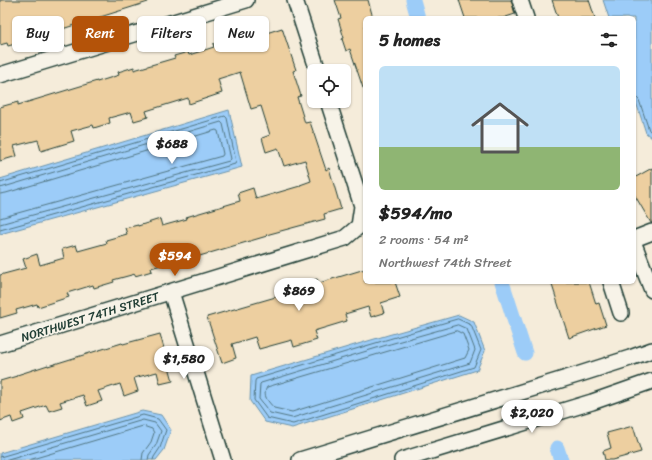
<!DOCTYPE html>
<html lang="en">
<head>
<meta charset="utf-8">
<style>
	body { margin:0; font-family:Sriracha,sans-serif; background:#f2f2f2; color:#222; height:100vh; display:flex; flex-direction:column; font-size:15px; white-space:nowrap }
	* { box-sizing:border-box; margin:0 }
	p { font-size:13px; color:#767676 }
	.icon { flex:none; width:22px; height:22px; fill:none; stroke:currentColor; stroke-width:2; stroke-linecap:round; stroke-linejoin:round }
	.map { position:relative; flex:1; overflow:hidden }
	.details { position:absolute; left:363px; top:16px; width:273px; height:268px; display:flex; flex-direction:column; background:#fff; border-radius:6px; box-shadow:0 1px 3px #0004 }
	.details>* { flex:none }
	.guide { position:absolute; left:12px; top:16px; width:291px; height:36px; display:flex; gap:8px }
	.controls { position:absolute; left:307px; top:64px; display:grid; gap:8px }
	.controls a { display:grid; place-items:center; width:44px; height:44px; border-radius:6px; background:#fff; box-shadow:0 1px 3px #0004; font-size:20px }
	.price { position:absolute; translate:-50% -34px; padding:0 9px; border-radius:14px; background:#fff; color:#222; font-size:13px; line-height:26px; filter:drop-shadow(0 1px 2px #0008) }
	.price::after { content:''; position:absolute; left:50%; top:24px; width:12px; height:9px; margin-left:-6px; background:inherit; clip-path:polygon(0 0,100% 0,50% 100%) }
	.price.on { background:#b45309; color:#fff }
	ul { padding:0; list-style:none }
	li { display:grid; align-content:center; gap:8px; height:212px; padding:0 16px }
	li+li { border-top:1px solid #e0e0e0 }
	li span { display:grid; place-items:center; height:124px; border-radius:6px; color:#555 }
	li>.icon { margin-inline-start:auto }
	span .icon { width:72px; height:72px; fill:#fffc; stroke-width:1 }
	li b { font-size:17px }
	h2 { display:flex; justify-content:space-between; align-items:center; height:48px; padding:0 16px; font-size:17px }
	.chip { padding:0 14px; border-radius:6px; background:#fff; box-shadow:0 1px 3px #0004; font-size:14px; line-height:36px }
	.chip.on { background:#b45309; color:#fff }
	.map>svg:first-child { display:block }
	.water { fill:#9cccf8; stroke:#6a93aa }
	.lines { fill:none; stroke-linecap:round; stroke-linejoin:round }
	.shore { stroke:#517682; stroke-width:1 }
	.canal { stroke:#9cccf8; stroke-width:15 }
	.building { fill:#edcfa0; stroke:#1f3d34 }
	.street-casing { stroke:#1f3d34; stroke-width:18 }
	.street { stroke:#f7f3e8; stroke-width:15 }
	.labels { text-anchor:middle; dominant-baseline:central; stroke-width:3.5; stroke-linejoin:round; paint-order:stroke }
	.street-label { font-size:12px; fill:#1f3d34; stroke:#f7f3e8 }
</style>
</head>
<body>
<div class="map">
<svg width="652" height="460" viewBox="0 0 652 460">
	<rect width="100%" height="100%" fill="#f5ecda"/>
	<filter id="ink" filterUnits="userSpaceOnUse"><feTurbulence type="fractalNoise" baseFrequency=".025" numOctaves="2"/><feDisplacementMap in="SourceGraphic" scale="8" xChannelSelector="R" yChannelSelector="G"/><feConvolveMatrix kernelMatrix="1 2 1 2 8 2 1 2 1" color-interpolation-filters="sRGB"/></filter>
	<g filter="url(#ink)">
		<path class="water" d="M603,0H652V138L646,133L634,96V18H609Z
			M229,110L242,167L0,234V179Z
			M459,315L474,322L485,351L477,370L292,428L265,422L250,401L251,376L388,335Z
			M142,411L161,415L171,430L164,450L156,460H0V453Z"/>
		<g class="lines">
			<path class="shore" d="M634,97L637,98L639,100L649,130L652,133
				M0,183L225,116L227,118L236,162L235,164L0,230
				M0,188L4,187L221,122L223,124L231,159L229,161L0,224
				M0,194L6,193L216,130L218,131L223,154L222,156L0,218
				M458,319L471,325L481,350L474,367L293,424L267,418L254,400L255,381L256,379L389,339Z
				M458,325L467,329L475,350L470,363L292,418L270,413L259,399L260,384L261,383L390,344Z
				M457,331L463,334L469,350L465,358L292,412L274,408C268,401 262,396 267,387L392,350Z
				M0,457L143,415L158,419L166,430L160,448L154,457L153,460
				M8,460L143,420L155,423L161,431L156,445L149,455L148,460
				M29,460L143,426L152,429L154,433L151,442L143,453L142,460"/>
			<path class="canal" d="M413,0L418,18
				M502,282L525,353
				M557,448L561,460"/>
		</g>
		<path class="building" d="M0,0H148V2L59,30L60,31L47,35L8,46L7,43L0,45Z
			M335,0H368L373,18H365V88H363L350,49L346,51L342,39L344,38L338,19L341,18Z
			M459,0H511L515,14L503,18H465Z
			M552,0H589L595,18H558Z
			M282,28L296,70L293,71L301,96L297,97L305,123L310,122L326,170L329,168L341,209L324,214L325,219L266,235L267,236L176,263L175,261L151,268L152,271L135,276V274L113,280L114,282L94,288L93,285L67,293L69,297L38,307L37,304L16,310L17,313L0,318V275L26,268L23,259L37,254L40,265L64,258L62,249L76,245L78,251L107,243L106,240L127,234L125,228L138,225V226L160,219L162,226L187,219L186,217L240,201L238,193L253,188L256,199L300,186V185L311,181L305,160L284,166L278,148L266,152L262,138L270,135L261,106L251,109L240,72L218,79L222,93L189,104L188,98L146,111L148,117L134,121L131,112L109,118L110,123L94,128L93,125L71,131L74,141L41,151L38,140L14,146L17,156L0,161V107L18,102V105L64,91L97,81V82L119,75L118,72L134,67V70L175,58L174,56L188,52L189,55L214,47L213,44L228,39L229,45Z
			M652,168V223H651L634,194V178Z
			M365,269V282H395L400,297L381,303L384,313L371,317L368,307L345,314L347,321L314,331L317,340L294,347L292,340L259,349L255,337L232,344L236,358L222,363L207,317L279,296L277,291L317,279L319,283Z
			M551,282H589L596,304L599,303L606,325L569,338Z
			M160,334L173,381L160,384L157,372L134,378L138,391L124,396L120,384L98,391L102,401L87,406L83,395L60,402L62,407L49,411L46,405L22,413L24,419L13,423L11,417L0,421V381L17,376V375L48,365V366L122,343L123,344Z
			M633,426L641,452L612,460H605L603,451L611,448L607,433Z"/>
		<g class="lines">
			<g class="street-casing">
				<path id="street" d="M295,0L318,71
					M520,0L526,18
					M0,75L246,0
					M634,239L652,232
					M634,244L652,290
					M611,282L621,313
					M171,292L223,460
					M0,344L345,238L359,226L362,206L328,101
					M300,460L580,374L630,358L652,350
					M402,460L592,402L652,381"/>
			</g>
			<use href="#street" class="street"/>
		</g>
	</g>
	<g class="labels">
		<g class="street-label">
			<text transform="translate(90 317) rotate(-17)">NORTHWEST 74TH STREET</text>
		</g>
	</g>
</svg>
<div class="controls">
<a><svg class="icon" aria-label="locate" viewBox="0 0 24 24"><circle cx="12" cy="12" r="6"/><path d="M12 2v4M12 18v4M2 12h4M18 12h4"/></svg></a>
</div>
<b class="price" style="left:172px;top:165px">$688</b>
<b class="price on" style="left:175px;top:277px">$594</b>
<b class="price" style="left:299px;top:312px">$869</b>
<b class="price" style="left:184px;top:380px">$1,580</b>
<b class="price" style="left:532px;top:434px">$2,020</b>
<div class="guide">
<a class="chip">Buy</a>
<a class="chip on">Rent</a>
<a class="chip">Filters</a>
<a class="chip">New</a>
</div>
<section class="details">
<h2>5 homes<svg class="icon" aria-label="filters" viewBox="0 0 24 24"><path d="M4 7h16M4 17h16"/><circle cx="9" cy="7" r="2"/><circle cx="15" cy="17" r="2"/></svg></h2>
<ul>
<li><span style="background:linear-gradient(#bfe0f5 65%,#8fb573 0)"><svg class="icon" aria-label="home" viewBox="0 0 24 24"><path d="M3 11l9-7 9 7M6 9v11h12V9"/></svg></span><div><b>$594/mo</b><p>2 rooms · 54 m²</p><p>Northwest 74th Street</p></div></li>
</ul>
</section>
</div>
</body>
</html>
